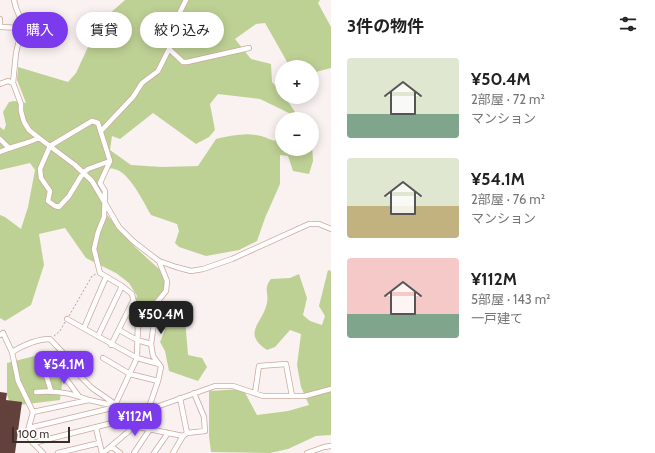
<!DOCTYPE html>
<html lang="ja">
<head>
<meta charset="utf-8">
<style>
	body { margin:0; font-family:Cabin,"Noto Sans JP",sans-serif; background:#f2f2f2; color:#222; height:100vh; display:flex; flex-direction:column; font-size:15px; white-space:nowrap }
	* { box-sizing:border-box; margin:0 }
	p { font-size:13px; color:#767676 }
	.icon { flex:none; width:22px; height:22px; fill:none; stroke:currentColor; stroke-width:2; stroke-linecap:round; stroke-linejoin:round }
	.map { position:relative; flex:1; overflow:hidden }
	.sheet { display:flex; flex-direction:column; background:#fff; width:324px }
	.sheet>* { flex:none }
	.hud { position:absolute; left:12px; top:12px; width:259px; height:36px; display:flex; gap:8px }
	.tools { position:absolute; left:275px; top:60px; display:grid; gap:8px }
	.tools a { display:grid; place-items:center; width:44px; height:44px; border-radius:50%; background:#fff; box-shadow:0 2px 10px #0003; font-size:20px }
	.scale { position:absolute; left:12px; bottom:10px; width:58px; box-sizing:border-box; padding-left:4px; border:2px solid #3a2c27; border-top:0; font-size:11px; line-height:14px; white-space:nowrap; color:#3a2c27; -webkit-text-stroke:3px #fff; paint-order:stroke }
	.price { position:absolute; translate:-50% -34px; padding:0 9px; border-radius:8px; background:#7c3aed; color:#fff; font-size:13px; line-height:26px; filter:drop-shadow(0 1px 2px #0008) }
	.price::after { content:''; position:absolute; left:50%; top:24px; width:12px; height:9px; margin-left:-6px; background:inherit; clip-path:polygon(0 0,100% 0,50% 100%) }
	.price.on { background:#222; color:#fff }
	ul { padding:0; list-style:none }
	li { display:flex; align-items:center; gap:12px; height:100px; padding:0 16px }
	li span { display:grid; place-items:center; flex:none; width:112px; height:80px; border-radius:4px; color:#555 }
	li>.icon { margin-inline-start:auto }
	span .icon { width:48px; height:48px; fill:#fffc; stroke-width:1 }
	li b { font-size:17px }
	h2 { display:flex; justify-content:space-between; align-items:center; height:48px; padding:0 16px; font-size:17px }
	.tag { padding:0 14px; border-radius:18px; background:#fff; box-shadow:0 2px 10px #0003; font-size:14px; line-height:36px }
	.tag.on { background:#7c3aed; color:#fff }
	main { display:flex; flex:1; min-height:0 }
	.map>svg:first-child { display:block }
	.green { fill:#bed194 }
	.building { fill:#62413c }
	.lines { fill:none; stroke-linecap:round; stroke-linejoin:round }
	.minor-casing { stroke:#cca89c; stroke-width:6 }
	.path { stroke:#ada39f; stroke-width:1; stroke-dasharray:2 2; stroke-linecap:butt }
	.minor { stroke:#fff; stroke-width:4.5 }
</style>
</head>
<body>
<main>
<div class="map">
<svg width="331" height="453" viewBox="0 0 331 453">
	<rect width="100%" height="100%" fill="#faf2f0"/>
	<path class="green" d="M125,0H320L318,3L331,27V68L312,73V67H290L265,23L256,24L235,39L251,59L271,64L272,82L282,93V97H285L299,118L260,99L218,94L210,104L215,130L209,137L196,144L153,113L120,139L112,136L110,150L131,165L162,167L198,166L216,139C230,136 246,132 261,136C269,138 272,142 282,141V149H312V144L313,161L309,174L293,171L288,156L280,155V184L265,218L257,241L239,250L206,256L179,247L175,243L179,231L177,224L151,215C144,203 129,171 114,169C111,168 107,169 104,169L97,183L105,196L102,209L135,247L159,269L167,283L159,309L185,319L188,355L202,358L207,367L198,381L169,371L165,351L160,342L165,330L149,321L128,319L137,296L129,283L116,273L86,258L65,228L39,234L44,265L31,305L5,321L0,318V215L5,217L21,229L28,207L35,170L30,163L0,170V127L4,130L6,125L3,112L9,102L14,101L26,103L17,80L18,67L68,82L76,73L99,23Z
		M328,270L331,271V435L316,436L288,449L270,453L211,452L209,436V391L243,389L257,415L288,411L309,405L301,387L297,365L301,334L290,330L275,347L267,350C241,333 263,323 267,303C269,293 263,289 271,279L290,278L299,274L307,298L303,315L310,321L322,325L325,316L319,306Z
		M58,350L65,360L60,400L11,406L7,395V363Z"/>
	<path class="building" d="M0,392L7,393L6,400L22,402L15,453H0Z"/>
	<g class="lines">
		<g class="minor-casing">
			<path id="minor" d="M14,0L16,8L22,22V28L16,53L13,83L21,104V111L24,122L29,130L39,138L75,165L92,181L119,227L133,241L151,255L159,261L176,267L191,271L203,269L232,259L309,224H319L331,229
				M0,19V25
				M0,27L22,28
				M169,49L183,62H187L249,48
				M0,84L8,81L13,83
				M92,121L98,123L110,161L88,169L83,173L69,196L59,207L55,206L48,201L50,191L41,178L40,169L50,146Z
				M101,131L133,97L142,83L158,71L170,47L172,28L186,0
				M0,139L9,148
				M0,152C13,146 26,144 39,138
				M67,319L137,358L159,364
				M84,328L106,277
				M119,330L137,340L151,344
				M0,335L3,333L12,352L18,381L33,412L27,434L33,443L43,453
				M98,336L122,286
				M111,345L133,301
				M12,352C22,346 37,339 50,339L69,359L81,377L92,388L135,418
				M50,357L78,395
				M103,358L130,374L158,381
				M46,375L51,391
				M36,392C54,390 72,393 89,400
				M255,393L259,366L286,364L292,396
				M180,398L187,433
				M148,410L158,381L161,367L153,356L151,344L157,302L166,291L167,281L159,261
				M33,412L89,400L107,404L116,403L137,358L138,320L132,294L122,286L100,273L94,249L98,232L104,217L105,191L100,183L110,161
				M134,426L183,436
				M29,428L120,406
				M96,428L102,453
				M33,443L136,417
				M112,447L120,453
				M58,453L99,443
				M103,453L129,431L140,417L148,410L215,386H233L263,396H305L331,389
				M134,453L150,429
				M154,453L168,433
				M173,453L183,436L187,433L205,431L204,417L194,393
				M307,453L324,447L331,446"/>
		</g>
		<path class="path" d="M69,316L92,276L96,274
			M54,336L60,331L65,322"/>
		<use href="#minor" class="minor"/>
	</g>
</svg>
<div class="tools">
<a>+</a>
<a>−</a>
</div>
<div class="scale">100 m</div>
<b class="price on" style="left:161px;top:335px">¥50.4M</b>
<b class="price" style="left:64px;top:385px">¥54.1M</b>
<b class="price" style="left:135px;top:437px">¥112M</b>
<div class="hud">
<a class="tag on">購入</a>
<a class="tag">賃貸</a>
<a class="tag">絞り込み</a>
</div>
</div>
<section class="sheet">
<h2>3件の物件<svg class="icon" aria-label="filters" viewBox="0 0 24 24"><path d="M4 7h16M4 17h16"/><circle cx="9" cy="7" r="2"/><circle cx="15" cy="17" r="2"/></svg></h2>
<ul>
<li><span style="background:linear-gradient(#dfe7d0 70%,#7fa58c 0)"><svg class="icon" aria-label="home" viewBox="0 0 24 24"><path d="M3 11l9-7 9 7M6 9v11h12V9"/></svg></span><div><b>¥50.4M</b><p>2部屋 · 72 m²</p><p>マンション</p></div></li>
<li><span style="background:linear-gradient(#dfe7d0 60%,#c2b280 0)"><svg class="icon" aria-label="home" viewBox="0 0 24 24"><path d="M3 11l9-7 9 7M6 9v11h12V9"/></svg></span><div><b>¥54.1M</b><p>2部屋 · 76 m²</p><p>マンション</p></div></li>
<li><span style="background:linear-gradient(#f6c9c9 70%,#7fa58c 0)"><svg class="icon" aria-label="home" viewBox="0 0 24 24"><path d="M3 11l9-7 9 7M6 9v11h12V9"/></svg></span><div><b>¥112M</b><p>5部屋 · 143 m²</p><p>一戸建て</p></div></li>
</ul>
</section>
</main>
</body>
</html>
